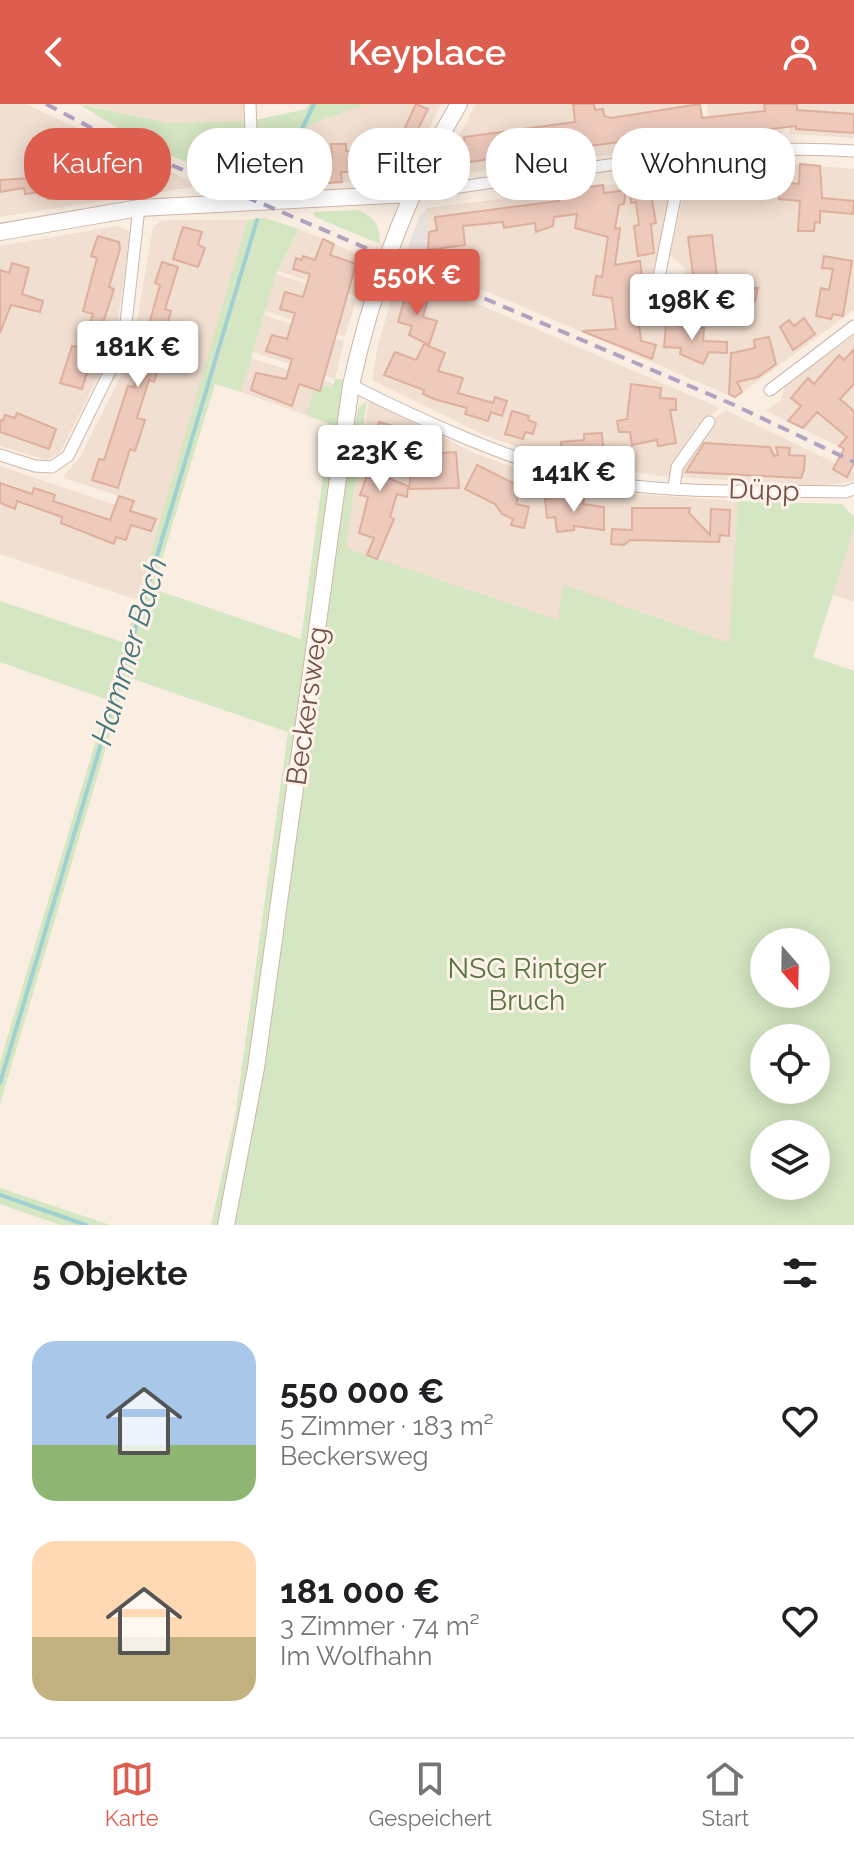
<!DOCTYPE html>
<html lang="de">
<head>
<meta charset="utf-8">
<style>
	body { margin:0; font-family:Raleway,sans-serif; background:#f6f6f6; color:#202124; height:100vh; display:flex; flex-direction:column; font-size:30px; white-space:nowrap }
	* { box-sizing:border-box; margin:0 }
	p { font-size:26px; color:#757577 }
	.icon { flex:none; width:44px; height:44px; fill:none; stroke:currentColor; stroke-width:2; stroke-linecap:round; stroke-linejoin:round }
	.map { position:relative; height:1121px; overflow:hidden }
	.sheet { display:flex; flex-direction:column; background:#fff; flex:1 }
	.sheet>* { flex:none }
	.guide { position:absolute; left:24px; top:24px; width:806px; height:72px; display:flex; gap:16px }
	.needle { width:52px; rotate:160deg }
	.fabs { position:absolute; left:750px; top:824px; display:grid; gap:16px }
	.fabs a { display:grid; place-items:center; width:80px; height:80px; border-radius:50%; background:#fff; box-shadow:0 4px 20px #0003; font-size:40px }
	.price { position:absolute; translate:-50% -68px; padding:0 18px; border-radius:8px; background:#fff; color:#222; font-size:26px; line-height:52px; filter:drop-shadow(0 2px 4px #0008) }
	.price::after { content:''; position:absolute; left:50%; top:48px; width:24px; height:18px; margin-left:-12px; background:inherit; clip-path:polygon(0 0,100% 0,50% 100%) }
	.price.on { background:#dd5e4f; color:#fff }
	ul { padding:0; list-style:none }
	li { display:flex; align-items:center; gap:24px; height:200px; padding:0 32px }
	li span { display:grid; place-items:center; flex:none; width:224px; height:160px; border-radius:24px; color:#555 }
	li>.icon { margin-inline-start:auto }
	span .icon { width:96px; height:96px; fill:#fffc; stroke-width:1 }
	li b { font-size:34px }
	h2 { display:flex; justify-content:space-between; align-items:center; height:96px; padding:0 32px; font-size:34px }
	.pill { padding:0 28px; border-radius:32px; background:#fff; box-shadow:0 4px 20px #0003; font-size:28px; line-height:72px }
	.pill.on { background:#dd5e4f; color:#fff }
	header { display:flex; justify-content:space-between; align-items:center; height:104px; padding:0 32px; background:#dd5e4f; color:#fff; font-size:36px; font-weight:600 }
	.menu { display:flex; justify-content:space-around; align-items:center; height:112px; border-top:2px solid #e0e0e0; background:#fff; font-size:22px; color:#757577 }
	.menu a { display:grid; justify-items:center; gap:4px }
	.menu .on { color:#dd5e4f }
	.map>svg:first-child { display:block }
	.residential { fill:#f1dfd1 }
	.industrial { fill:#e9e1dd }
	.green { fill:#d5e6c2; fill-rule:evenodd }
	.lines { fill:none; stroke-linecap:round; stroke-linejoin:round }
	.stream { stroke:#9fd1d3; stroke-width:4 }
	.building { fill:#eecabc; stroke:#dfaf9d; stroke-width:2 }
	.street-casing { stroke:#cdb7ad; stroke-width:13 }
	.secondary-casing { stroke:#cfb6aa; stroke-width:18 }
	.street { stroke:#fff; stroke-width:11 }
	.secondary { stroke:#fff; stroke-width:16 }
	.rail { stroke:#b0a2c2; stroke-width:4; stroke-dasharray:12 8; stroke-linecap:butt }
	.labels { text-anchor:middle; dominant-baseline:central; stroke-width:6; stroke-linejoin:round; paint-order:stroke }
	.street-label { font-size:28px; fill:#70534a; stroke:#fef2e8 }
	.park-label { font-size:28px; fill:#587543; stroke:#fef2e8 }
	.water-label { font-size:30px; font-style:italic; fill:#43787b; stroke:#fef2e8 }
</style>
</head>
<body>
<header><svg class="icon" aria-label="back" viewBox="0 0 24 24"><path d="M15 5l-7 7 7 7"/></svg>Keyplace<svg class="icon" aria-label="person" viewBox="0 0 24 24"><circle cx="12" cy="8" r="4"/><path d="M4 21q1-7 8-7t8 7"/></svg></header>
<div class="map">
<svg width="854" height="1121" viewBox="0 0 854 1121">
	<rect width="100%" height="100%" fill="#faeee2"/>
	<path class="residential" d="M0,0H26L201,82L0,113Z
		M83,0H246V17L168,19Z
		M366,0H441L404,76L278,81L309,21Z
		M476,0H700L705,39L458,70L442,64Z
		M707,0H785L783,30L711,38Z
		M791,0H854V34L789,30Z
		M780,59L854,65V206L735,294L425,161L428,104L679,72L651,192L680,189L686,165L670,151L688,70Z
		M170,116H247L138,496L0,450V362L116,401L118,392L64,374L65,370L80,353L131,252L153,124L160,117Z
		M117,122L130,127L131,136L113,243L60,349L46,356L0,342V142Z
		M299,125L372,156L362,194L278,167Z
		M400,167L427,178L720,304L697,322L672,361L669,373L561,358L484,331L372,276L378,240Z
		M276,170L356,196L345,233L265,207Z
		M264,211L344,237L335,275L253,248Z
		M854,231V350L766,307L781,296L785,282Z
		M251,254L334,280L333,284L316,279L306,311L241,288Z
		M369,296L472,348L540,373L620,389L738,397L730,540L562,519L345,444Z
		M726,306L854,368V377L820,382L679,373V364L711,317Z
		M854,424V497L832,491Z"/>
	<path class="industrial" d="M428,104L427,129L425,161L405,152L419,113Z"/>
	<path class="green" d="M79,0L168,19L246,17L248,82H240L124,31V28Z
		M309,0H366L309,21L278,81L257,82L255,16L306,5Z
		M358,106C375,114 380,121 380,140L315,113L313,108Z
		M265,114L299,125L276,170L241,288L215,280L153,485L301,535L330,320L306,311L316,279L333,284L335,275L344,276L253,933L218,1121H211L235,1013L288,628L127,573L0,1000V958L108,596L0,558V497L125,539L247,116Z
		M367,297L346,444L558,516L563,481L729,539L738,397L842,400L854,413V424L813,553L854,567V1121H234L265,956L353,328L358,304ZM764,838H816V890H764ZM764,934H816V986H764ZM764,1030H816V1082H764Z
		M0,1084L110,1121H60L0,1100Z"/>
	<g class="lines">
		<path class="stream" d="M275,80L314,0
			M0,979L257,116
			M0,1091L86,1121"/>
	</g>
	<path class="building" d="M416,0L428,5L413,35L402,30Z
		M573,0H594L595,6L603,5L604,12L611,14L700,0L702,14L765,7L764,0H797V6L854,10V29L796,25V22L719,31L718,27L695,28L454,60L453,46L465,42L464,33L575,18Z
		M331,40H346V47L364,46L365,68H341L342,78L328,79V69L315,70L314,55L332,54Z
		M132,53L159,64L161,80L48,95L46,87L25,90L24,84L0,88V76L44,73L46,83L45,79L99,66L98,59Z
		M800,60L820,62L822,94L854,97L853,110L820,107V119L815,118L814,127H798L800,97L779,95L781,78L799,80Z
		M737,65L739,87L701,92L696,70Z
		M603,81L604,89L626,86L624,100L619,101L615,125L620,124L615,161L640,157L645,193L640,194L643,220L639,221L641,237L656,241L652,255L582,227L616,225L612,194L593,191L596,172L602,173L608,133L575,124L577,110L554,113L553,122L536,128L535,119L504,124L503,118L463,122L465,141L428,146L429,128L437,126L435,113L559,97L557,87Z
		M650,85L656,119L651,120L654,149L638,152L634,122L639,121L636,98L631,99L630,88Z
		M183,123L202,128L198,141L205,144L198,163L173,155Z
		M712,131L719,189L758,184L755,197L720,194V197L697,199L688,133Z
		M98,132L119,138L120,145L109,183L114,185L102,222L107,224L101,244L95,242L82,285L60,279L72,242L79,243L84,237L93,210L83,207L97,154L91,152Z
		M323,135L334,140L330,151L356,160L320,287L299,280L292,302L251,286L256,269L286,275L292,255L266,247L272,231L287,235L295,209L280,205L285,188L303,193L310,170L293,165L296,154L302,156L303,152L315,156Z
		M824,152L852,157L843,212L833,210L831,215L816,212L821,184L829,186L833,165L822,164Z
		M162,158L178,163L165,205L171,207L160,245L164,246L154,278L149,276L137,314L145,316L135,347L130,345L118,384L92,376L99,355L104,356L128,282L134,283L138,269L152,225L148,224L160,181L155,179Z
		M12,159L29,164L22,190L43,197L40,208L11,201L0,229V166L9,169Z
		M407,186L429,192L423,213L437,217L429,241L409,231L412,222L398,218Z
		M804,214L815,230L793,246L780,223L789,216L794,222Z
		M666,220L704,224L703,237L727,238V249L709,248L703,260L680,250L681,244L664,243Z
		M769,233L776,260L758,273L737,278L742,288L735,293L729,290L731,249L755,244L754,236Z
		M424,240L445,249L438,267L463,274L458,289L493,299L495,293L507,297L502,312L491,308L488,317L465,310L467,304L434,295L423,290L424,286L384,271L395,248L416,256Z
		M854,245V280L840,295L854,307V359L847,373L833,365L844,345L839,342L847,333L817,308L803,324L788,317L801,302L791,294L808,274L814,280L839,251L844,256Z
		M631,280L661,284L660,294L676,295V306H670L676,339L658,342L657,336L632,341L630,328H619L617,317L627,315Z
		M512,307L529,312L528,316L536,319L533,330L525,328L523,335L505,330Z
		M17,309L56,325L49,345L0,328V316L3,317L5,311L15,314Z
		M379,318L396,323L380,371L408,382L407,393L397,390L390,413L394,415L377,455L367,451L374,434L359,429L368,393L360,391L378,341L372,339Z
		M602,329L603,343L585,344L586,355L562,352L561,338L584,336V330Z
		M704,339L770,343L774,352L778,351L776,343L790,344L789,351L805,352L804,366L801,374L686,368Z
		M456,348L459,384L409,385L413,351Z
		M477,361L521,383L516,400L529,403L524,424L511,421L513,415L502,410L495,400L465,385Z
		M0,379L32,390L34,384L55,391L53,397L110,416L119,392L134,397L130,407L156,415L151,427L131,421L126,436L116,433L114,440L61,419L62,413L17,397L15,405L5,401L0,398Z
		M570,392L584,395L583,400L604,403V426L574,422V426L557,428L555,413L547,414L545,395Z
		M632,404H690L689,409L710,431L711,405L730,406L729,432L720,431L719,438L630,436L624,441L611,440L612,425L632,426Z"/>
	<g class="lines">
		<g class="street-casing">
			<path id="street" d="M250,0L253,80L261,98
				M683,54L653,203L685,209
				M411,90C555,71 709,37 854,47
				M351,281C418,315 511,357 583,374C659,391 765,386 845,388L854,385
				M770,286L854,222
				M0,351L35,362L52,363L68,352L114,259L126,219L139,104
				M674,383L677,363L709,318"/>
		</g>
		<g class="secondary-casing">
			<path id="secondary" d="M0,128L139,104L411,90
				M226,1121L256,964L351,281C373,182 407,88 459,0"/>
		</g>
		<use href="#street" class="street"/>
		<use href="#secondary" class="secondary"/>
		<path class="rail" d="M46,0L122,40L732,300L854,358"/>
	</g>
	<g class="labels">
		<g class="street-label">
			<text transform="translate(764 386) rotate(2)">Düpp</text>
			<text transform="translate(307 602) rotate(-82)">Beckersweg</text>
		</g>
		<g class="park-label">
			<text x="527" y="864">NSG Rintger<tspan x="527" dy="32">Bruch</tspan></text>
		</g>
		<g class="water-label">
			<text transform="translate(129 547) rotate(-73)">Hammer Bach</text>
		</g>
	</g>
</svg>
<div class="fabs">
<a><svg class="needle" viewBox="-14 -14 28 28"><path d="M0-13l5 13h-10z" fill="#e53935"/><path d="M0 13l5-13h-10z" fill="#757577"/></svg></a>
<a><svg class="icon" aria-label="locate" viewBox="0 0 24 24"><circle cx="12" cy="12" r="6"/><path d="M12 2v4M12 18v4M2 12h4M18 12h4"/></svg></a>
<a><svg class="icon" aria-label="layers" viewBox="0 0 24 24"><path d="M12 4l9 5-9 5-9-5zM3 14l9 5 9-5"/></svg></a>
</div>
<b class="price on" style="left:417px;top:213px">550K €</b>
<b class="price" style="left:692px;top:238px">198K €</b>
<b class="price" style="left:138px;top:285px">181K €</b>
<b class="price" style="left:380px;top:389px">223K €</b>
<b class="price" style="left:574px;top:410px">141K €</b>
<div class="guide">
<a class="pill on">Kaufen</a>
<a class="pill">Mieten</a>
<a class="pill">Filter</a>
<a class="pill">Neu</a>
<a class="pill">Wohnung</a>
</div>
</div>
<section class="sheet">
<h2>5 Objekte<svg class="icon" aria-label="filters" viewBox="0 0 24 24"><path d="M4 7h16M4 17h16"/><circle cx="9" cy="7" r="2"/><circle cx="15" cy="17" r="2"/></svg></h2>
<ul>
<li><span style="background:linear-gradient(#a9c7e8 65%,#8fb573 0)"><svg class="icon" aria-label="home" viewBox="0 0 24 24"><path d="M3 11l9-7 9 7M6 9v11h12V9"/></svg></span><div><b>550 000 €</b><p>5 Zimmer · 183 m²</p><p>Beckersweg</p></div><svg class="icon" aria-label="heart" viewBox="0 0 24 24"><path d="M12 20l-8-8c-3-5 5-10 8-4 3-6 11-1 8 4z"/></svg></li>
<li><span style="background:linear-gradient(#ffd9b3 60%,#c2b280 0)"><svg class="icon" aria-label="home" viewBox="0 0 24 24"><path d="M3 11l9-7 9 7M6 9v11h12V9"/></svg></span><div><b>181 000 €</b><p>3 Zimmer · 74 m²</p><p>Im Wolfhahn</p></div><svg class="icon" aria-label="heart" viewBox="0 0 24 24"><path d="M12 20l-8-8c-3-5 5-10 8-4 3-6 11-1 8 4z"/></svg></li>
</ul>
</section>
<nav class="menu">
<a class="on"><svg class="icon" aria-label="map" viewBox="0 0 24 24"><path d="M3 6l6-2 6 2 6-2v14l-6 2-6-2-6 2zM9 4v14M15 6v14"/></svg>Karte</a>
<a><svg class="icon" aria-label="saved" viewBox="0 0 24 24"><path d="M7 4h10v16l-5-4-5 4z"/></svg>Gespeichert</a>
<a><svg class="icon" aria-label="home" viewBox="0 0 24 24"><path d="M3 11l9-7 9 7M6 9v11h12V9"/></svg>Start</a>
</nav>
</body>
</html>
